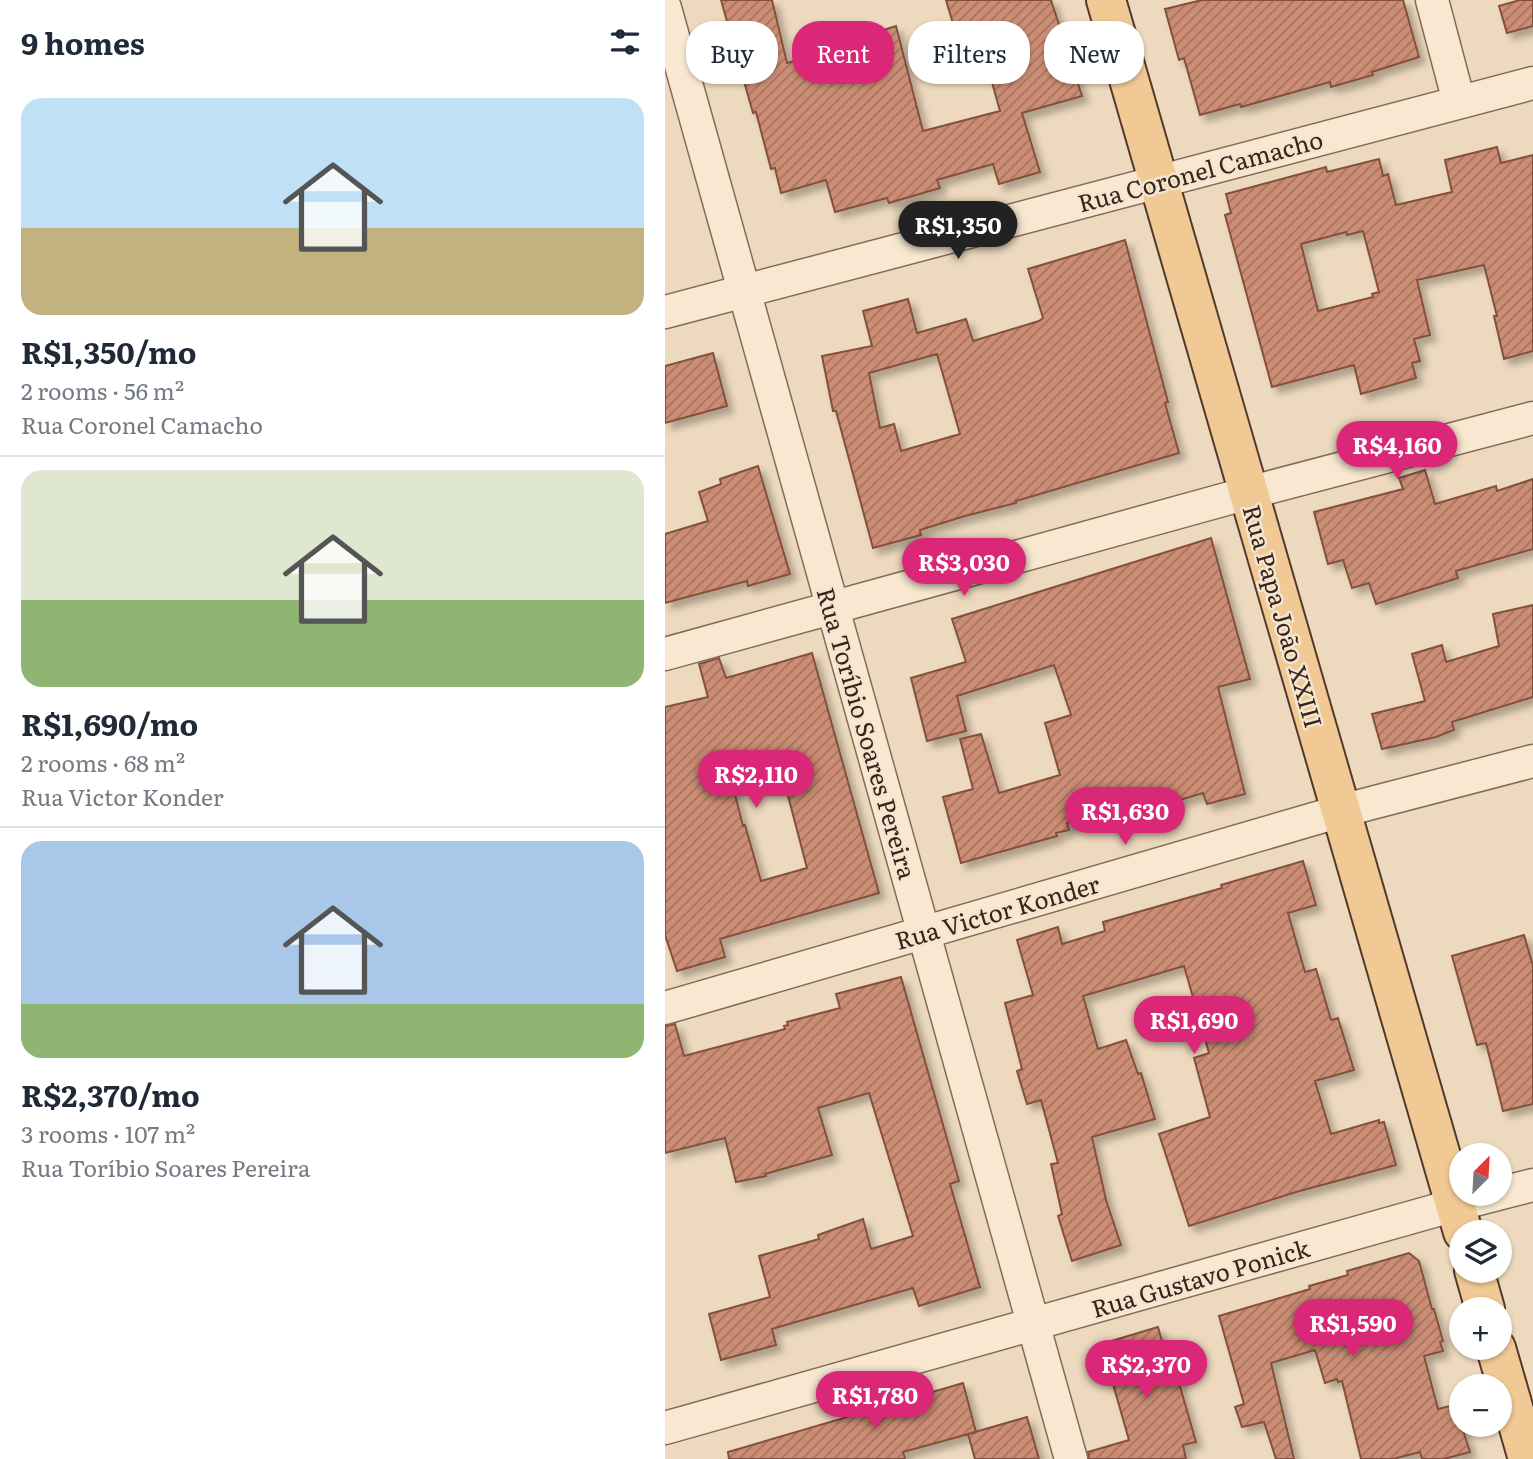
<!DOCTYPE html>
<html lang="en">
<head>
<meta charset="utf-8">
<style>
	body { margin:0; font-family:Literata,serif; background:#f6f6f7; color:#1f2937; height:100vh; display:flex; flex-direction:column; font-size:26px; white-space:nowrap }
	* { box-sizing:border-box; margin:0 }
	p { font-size:23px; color:#747a83 }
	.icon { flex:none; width:38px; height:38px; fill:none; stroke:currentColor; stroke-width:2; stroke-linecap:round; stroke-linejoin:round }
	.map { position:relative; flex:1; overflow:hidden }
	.panel { display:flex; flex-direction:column; background:#fff; width:665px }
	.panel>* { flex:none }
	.banner { position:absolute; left:21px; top:21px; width:665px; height:63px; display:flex; gap:14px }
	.needle { width:46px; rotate:24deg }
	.buttons { position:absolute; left:784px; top:1143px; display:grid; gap:14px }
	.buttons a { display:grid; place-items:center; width:63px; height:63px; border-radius:50%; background:#fff; box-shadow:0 2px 5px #0004; font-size:35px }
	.price { position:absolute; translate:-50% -60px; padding:0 16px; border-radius:24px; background:#db2777; color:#fff; font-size:23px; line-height:46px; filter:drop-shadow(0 2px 4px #0008) }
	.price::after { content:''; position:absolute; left:50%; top:42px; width:21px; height:16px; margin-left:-10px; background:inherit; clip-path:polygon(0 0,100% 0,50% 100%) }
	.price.current { background:#222; color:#fff }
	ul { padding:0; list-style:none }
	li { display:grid; align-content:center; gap:14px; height:371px; padding:0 21px }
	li+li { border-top:2px solid #e0e1e3 }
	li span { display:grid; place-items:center; height:217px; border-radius:21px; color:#555 }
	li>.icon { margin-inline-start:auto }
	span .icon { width:126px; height:126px; fill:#fffc; stroke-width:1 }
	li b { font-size:30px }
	h2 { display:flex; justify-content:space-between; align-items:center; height:84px; padding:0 21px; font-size:30px }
	.tag { padding:0 24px; border-radius:28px; background:#fff; box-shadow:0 2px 5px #0004; font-size:24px; line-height:63px }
	.tag.current { background:#db2777; color:#fff }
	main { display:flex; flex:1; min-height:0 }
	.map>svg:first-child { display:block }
	.building { fill:url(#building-hatch); stroke:#84503d; stroke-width:2; fill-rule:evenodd; filter:url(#shadow) }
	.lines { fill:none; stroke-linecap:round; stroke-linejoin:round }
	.minor-casing { stroke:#856a57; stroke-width:35 }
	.primary-casing { stroke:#53392c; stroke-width:42 }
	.minor { stroke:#f8e8d1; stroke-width:32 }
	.primary { stroke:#f1c995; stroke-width:38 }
	.labels { text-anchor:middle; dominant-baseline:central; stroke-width:5; stroke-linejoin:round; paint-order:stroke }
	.street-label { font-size:24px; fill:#35251c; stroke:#f5e4ce }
</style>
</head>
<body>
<main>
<section class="panel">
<h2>9 homes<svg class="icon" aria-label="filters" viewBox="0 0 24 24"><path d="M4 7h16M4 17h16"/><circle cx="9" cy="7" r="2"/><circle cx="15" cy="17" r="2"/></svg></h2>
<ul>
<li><span style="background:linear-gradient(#bfe0f5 60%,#c2b280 0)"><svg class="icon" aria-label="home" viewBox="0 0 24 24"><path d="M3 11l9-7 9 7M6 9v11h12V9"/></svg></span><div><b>R$1,350/mo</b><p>2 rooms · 56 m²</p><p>Rua Coronel Camacho</p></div></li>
<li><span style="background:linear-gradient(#dfe7d0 60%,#8fb573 0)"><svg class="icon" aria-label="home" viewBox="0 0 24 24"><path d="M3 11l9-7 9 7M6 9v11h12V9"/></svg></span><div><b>R$1,690/mo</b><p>2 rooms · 68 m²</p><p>Rua Victor Konder</p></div></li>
<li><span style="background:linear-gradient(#a9c7e8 75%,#8fb573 0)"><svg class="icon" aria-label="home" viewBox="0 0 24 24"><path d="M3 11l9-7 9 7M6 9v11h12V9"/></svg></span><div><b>R$2,370/mo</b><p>3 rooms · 107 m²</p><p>Rua Toríbio Soares Pereira</p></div></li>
</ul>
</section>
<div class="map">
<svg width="868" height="1459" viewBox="0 0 868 1459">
	<defs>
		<pattern id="building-hatch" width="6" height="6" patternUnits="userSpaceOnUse" patternTransform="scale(1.75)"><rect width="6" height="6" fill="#cb8d74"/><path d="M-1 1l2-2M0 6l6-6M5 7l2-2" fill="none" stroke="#a6735e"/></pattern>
		<filter id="shadow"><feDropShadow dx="6" dy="6" stdDeviation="3.5" flood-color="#0004"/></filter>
	</defs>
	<rect width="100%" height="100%" fill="#edd9be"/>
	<path class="building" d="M56,0H107L122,63L141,58L146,73L193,60L187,40L231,26L258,131L335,111L320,57L300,64L281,0H386L417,96L357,113L375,172L334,184L328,164L272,180L275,188L224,203L222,198L170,212L161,180L116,193L110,168L106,169L91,112L88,113Z
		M537,0H738L754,57L707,72L708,75L666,87L665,82L576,107L575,104L535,115L519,58L514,60L500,9Z
		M855,0H868V26L842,33L834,6Z
		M832,147L836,163L868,155V351L839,359L829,316H832L819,265L752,280L765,335L749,339L755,361L747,363L751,378L696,394L689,365L607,387L560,215L566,213L561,194L661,167L662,172L714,159L718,176L723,174L731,205L787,192L780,160ZM698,231L714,292L707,294L708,297L653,311L636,244L681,232L682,235Z
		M460,240L503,402L500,403L514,453L351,501V503L300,516L255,530L256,535L208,548L171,411H168L157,356L207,346L198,311L243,299L252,333L301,319L308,341L374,321L378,318L363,269ZM272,354L295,434L236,451L229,424L215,428L204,373Z
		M48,353L62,406L0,423V366Z
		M93,466L125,574L83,586L82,581L0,603V534L43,521L34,492L56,484L55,479Z
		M760,470L770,504L831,486L832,491L868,479V549L791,571L793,578L711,604L704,583L687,588L678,560L663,564L649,512L738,489L734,478Z
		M546,538L585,679L553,687L580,794L542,804L538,793L458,817L455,808L402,823L404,830L391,833L392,836L296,863L278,797L308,789L295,739L316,734L334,793L395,775L380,723L406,715L389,665L292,696L301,731L262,741L246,678L301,662L287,619Z
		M868,605V697L787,722L789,730L771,737L717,749L707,714L760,701L747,654L777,645L781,662L834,646L828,614Z
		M147,653L214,893L55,939L60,957L12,971L0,935V707L43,697L34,664L54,658L61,678ZM112,754L142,868L96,881L80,825L78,826L63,767Z
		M638,861L651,905L623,913L640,972L651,969L666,1020L673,1018L689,1070L650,1081L666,1134L714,1120V1123L719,1122L731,1165L631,1192L524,1226L494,1134L545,1117L529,1058L544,1053L519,966L418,996L433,1049L461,1040L473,1074L476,1073L490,1119L427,1137L441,1200L456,1245L407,1261L393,1216L397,1214L386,1164L393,1163L376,1100L362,1104L352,1071L357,1069L340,1003L368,995L352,940L393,927L397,944L440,931L438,922L557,888L556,885Z
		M859,935L868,966V1104L838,1111L821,1043L812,1045L787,956Z
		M236,977L294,1181L285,1184L315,1287L254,1306L248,1288L107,1329L111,1345L56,1360L44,1314L105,1297L94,1256L154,1239L153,1235L198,1219L206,1249L248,1236L204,1093L153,1108L167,1155L100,1174L101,1176L71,1182L60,1138L0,1153V1026L10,1024L19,1056L120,1029L119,1026L123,1025L122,1022L175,1008L171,994Z
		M744,1253L754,1261L767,1309H769L778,1341L775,1342L778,1351L759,1356L773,1409L793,1404L796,1424L805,1452L779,1459H757L755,1452L728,1459H696L677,1381L673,1382L672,1379L660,1383L650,1350L606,1363L629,1459H611L599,1422L577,1427L570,1407L579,1404L554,1316L645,1289L644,1286L683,1275L682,1271Z
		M493,1327L507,1377L512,1376L531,1442L518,1445L521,1459H424L423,1452L464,1440L448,1384L444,1385L433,1345Z
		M298,1383L311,1432L238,1452L240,1459H64L63,1452Z
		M362,1417L374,1459H310L303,1434Z"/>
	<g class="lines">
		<g class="minor-casing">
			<path id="minor" d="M767,0L794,102
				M0,8L406,1459
				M0,312L868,83
				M0,654L583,493L868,418
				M0,1008L676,811L868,761
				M0,1428L790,1205L868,1185"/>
		</g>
		<g class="primary-casing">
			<path id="primary" d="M441,0L798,1232
				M809,1270L820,1309
				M831,1348L863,1459"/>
		</g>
		<use href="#minor" class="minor"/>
		<use href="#primary" class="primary"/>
	</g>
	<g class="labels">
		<g class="street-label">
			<text transform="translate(535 170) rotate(-15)">Rua Coronel Camacho</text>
			<text transform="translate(619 616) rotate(74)">Rua Papa João XXIII</text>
			<text transform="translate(203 733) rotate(74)">Rua Toríbio Soares Pereira</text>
			<text transform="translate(332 911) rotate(-16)">Rua Victor Konder</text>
			<text transform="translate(535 1277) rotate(-16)">Rua Gustavo Ponick</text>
		</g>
	</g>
</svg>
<div class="buttons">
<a><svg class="needle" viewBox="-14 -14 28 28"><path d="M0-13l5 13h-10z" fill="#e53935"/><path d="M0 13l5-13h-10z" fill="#747a83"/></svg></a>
<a><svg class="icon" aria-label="layers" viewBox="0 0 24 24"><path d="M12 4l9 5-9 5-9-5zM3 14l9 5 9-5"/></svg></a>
<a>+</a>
<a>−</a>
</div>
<b class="price current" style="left:293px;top:261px">R$1,350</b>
<b class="price" style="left:732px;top:481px">R$4,160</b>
<b class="price" style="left:299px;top:598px">R$3,030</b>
<b class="price" style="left:91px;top:810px">R$2,110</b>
<b class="price" style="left:460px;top:847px">R$1,630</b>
<b class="price" style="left:529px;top:1056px">R$1,690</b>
<b class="price" style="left:688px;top:1359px">R$1,590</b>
<b class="price" style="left:481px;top:1400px">R$2,370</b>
<b class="price" style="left:210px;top:1431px">R$1,780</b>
<div class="banner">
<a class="tag">Buy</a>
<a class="tag current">Rent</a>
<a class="tag">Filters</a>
<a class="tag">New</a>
</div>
</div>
</main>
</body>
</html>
